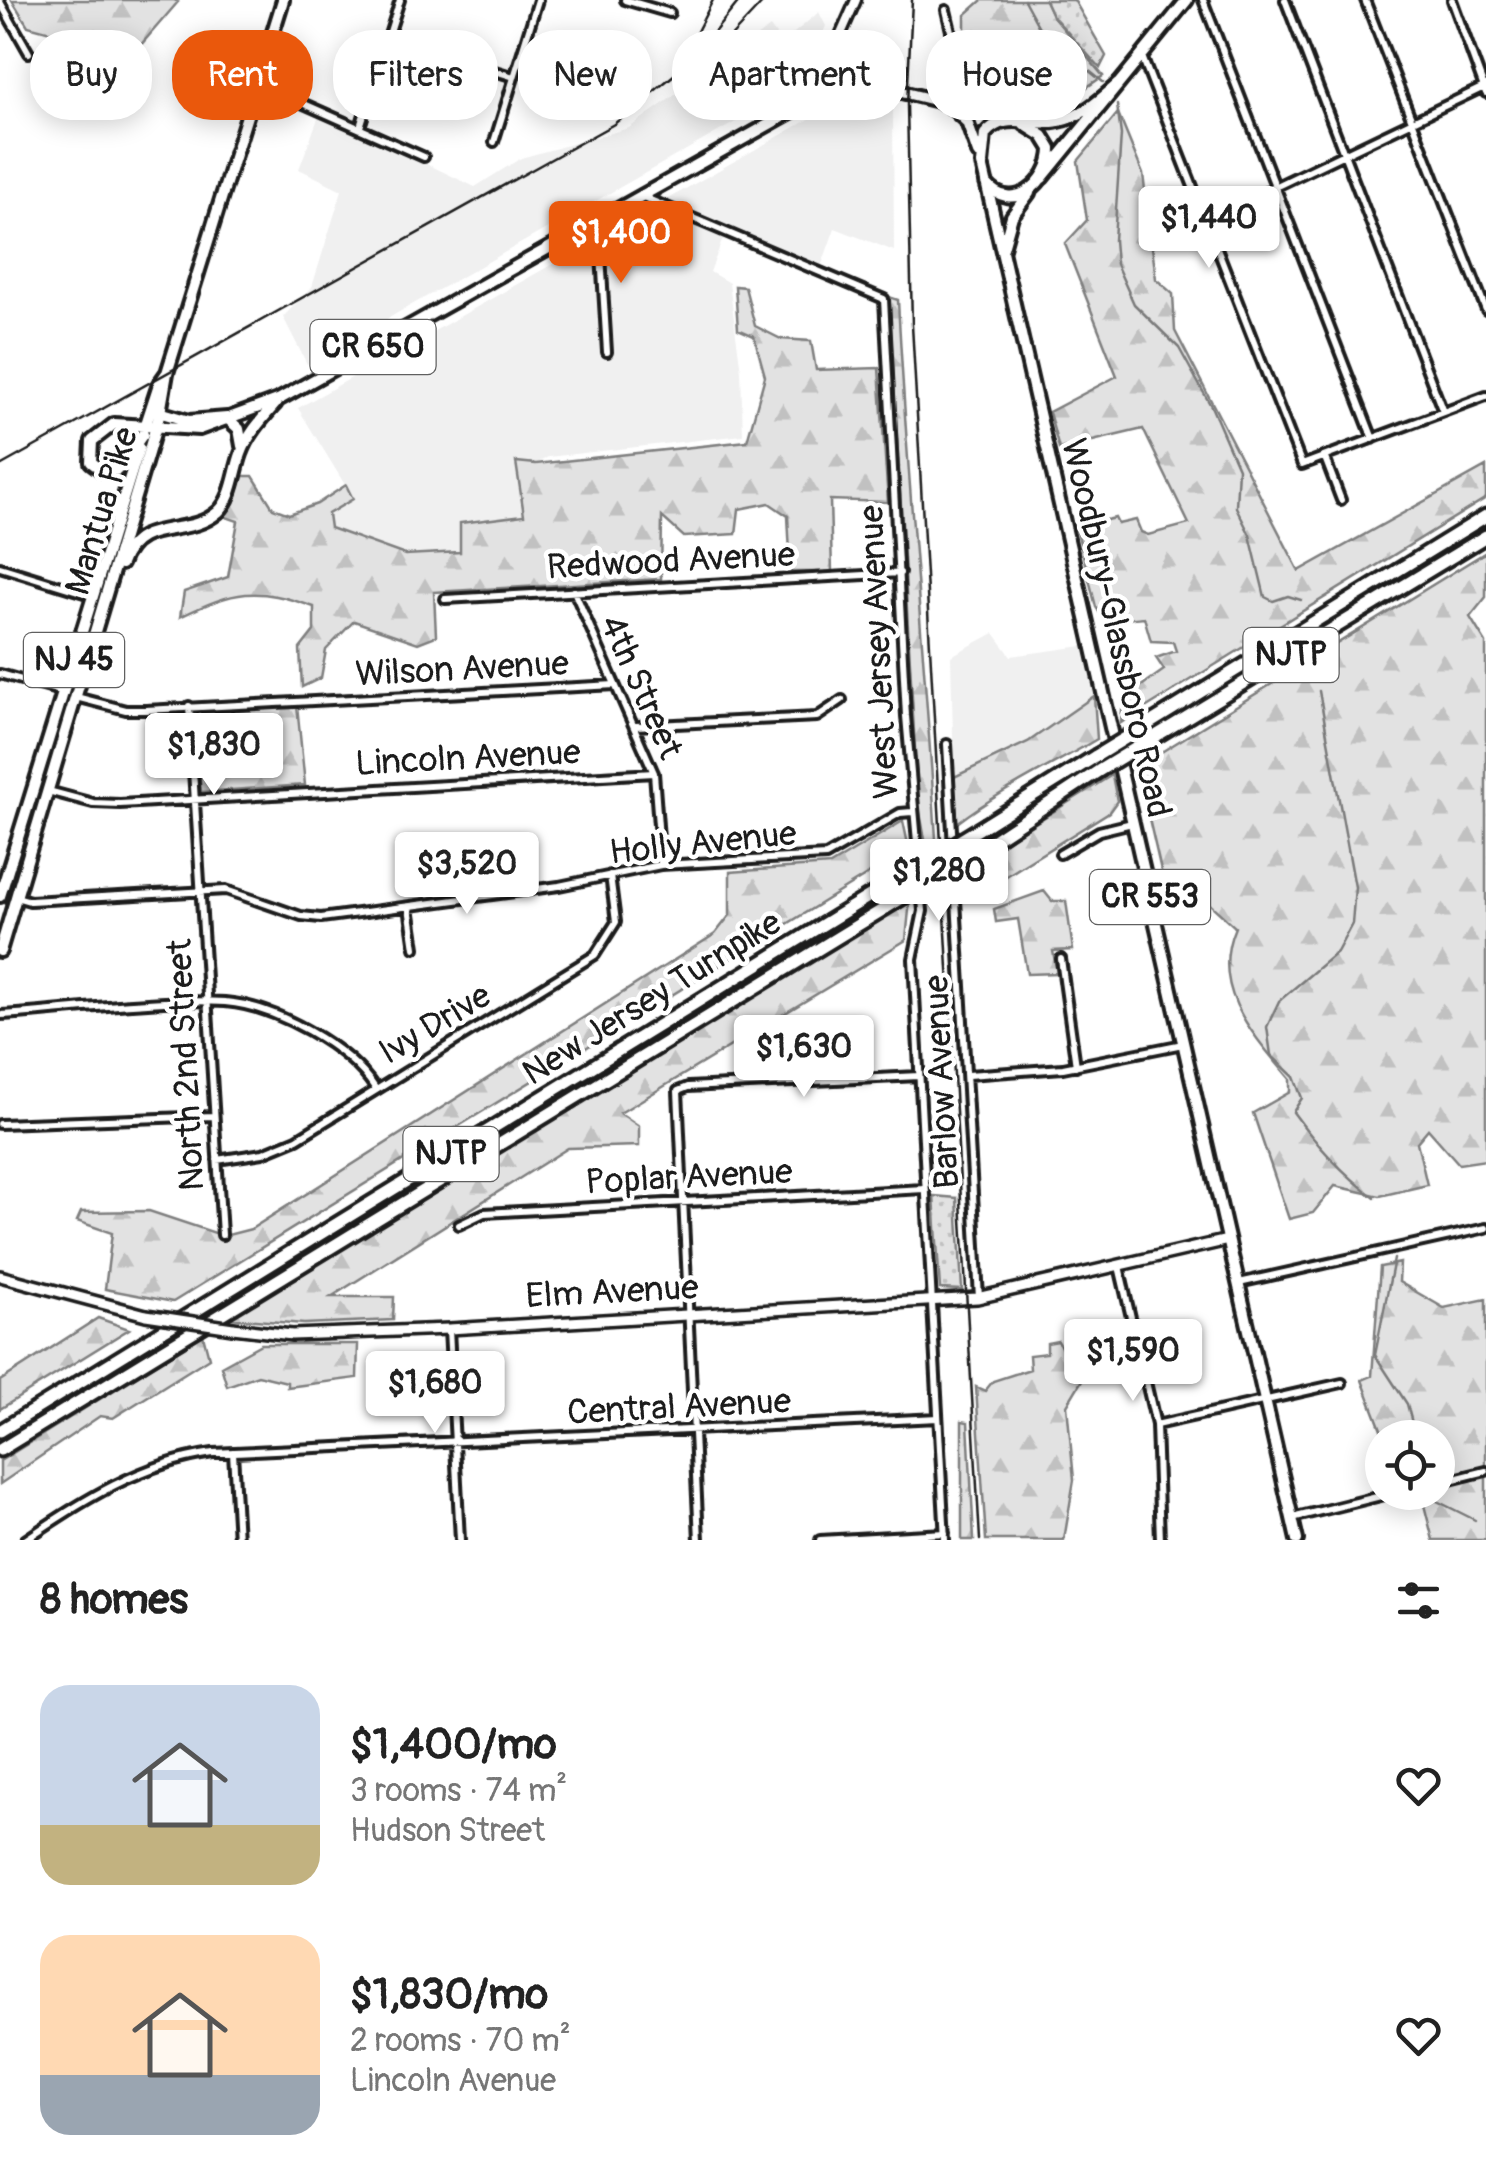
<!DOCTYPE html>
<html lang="en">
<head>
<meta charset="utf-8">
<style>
	body { margin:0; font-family:Pangolin,sans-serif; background:#f6f6f6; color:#222; height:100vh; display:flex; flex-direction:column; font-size:38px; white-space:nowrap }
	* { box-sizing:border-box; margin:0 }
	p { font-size:32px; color:#767676 }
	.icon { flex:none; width:55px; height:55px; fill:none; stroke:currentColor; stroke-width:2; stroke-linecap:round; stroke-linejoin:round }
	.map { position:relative; height:1540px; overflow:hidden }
	.details { display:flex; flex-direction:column; background:#fff; flex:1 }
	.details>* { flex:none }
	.hud { position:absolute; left:30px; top:30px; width:1428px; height:90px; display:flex; gap:20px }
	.fabs { position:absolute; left:1365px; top:1420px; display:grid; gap:20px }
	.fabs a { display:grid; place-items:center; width:90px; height:90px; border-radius:50%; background:#fff; box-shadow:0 5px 25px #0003; font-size:50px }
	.price { position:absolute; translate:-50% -85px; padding:0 22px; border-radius:10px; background:#fff; color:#222; font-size:32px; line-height:65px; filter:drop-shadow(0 2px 5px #0008) }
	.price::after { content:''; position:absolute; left:50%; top:60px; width:30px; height:22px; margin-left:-15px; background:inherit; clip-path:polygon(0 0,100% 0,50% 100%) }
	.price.current { background:#ea580c; color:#fff }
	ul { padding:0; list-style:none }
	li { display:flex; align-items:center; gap:30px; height:250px; padding:0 40px }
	li span { display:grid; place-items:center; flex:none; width:280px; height:200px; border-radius:30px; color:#555 }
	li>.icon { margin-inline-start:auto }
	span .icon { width:120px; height:120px; fill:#fffc; stroke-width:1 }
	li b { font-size:42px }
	h2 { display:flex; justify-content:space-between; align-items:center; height:120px; padding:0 40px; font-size:42px }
	.chip { padding:0 35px; border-radius:40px; background:#fff; box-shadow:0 5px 25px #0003; font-size:35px; line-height:90px }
	.chip.current { background:#ea580c; color:#fff }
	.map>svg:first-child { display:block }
	.built { fill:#f0f0f0 }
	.forest { fill:url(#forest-firs); stroke:#7f7f7f; stroke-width:2.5 }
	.park { fill:url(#park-dots); stroke:#7f7f7f; stroke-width:2.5 }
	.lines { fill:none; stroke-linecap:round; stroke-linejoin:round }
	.stream { stroke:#7a7a7a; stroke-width:2.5 }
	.minor-casing { stroke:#1c1c1c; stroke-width:14 }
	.tertiary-casing { stroke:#1c1c1c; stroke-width:15 }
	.secondary-casing { stroke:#1c1c1c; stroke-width:16 }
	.primary-casing { stroke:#1c1c1c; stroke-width:18 }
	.motorway-casing { stroke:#1c1c1c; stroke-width:19 }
	.minor { stroke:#fff; stroke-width:6 }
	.tertiary { stroke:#fff; stroke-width:8 }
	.secondary { stroke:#fff; stroke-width:9 }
	.primary { stroke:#fff; stroke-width:10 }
	.motorway { stroke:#fff; stroke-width:11 }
	.rail { stroke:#1c1c1c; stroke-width:2.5 }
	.secondary-bridge-casing { stroke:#1c1c1c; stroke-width:16; stroke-linecap:butt }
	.motorway-bridge-casing { stroke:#1c1c1c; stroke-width:19; stroke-linecap:butt }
	.secondary-bridge { stroke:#fff; stroke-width:9 }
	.motorway-bridge { stroke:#fff; stroke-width:11 }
	.labels { text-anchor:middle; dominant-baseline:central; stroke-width:9; stroke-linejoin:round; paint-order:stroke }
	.shield { fill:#fff; stroke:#606060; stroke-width:2.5 }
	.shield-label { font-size:32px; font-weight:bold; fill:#1c1c1c }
	.street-label { font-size:35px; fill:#1c1c1c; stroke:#fff }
</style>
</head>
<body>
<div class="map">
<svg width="1486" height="1540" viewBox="0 0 1486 1540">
	<defs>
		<pattern id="forest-firs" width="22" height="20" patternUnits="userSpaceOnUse" patternTransform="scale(2.5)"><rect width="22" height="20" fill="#e2e2e2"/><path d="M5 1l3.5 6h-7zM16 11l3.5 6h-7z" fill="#c1c1c1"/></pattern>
		<pattern id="park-dots" width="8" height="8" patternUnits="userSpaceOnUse" patternTransform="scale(2.5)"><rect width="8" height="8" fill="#e2e2e2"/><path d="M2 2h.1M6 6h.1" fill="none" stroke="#c1c1c1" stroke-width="1.8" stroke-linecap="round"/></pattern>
	</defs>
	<rect width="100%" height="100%" fill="#fff"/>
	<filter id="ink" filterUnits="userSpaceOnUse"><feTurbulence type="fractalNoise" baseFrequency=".01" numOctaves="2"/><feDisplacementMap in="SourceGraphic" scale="20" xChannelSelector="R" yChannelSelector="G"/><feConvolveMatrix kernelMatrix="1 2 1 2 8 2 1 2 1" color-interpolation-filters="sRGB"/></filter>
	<g filter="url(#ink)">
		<path class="built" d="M819,12L826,26L807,69L787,93L307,364L283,317L312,287L342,190L299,169L320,113L475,187L521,158L629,128L770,27L782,43Z
			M862,99L893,108L894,251L835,228L819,273L724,236L710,272L729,283L741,371L743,435L548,457L536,464L517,462L524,515L461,523V552L405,555L329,528L328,515L353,498L298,408L834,105Z
			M994,633L1011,656L1083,646L1094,696L1028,742L954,777L951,656Z"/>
		<path class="forest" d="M12,0H174L178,2L133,54L28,26Z
			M982,0H1045L1052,15L1103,76L1064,103L1036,107L1016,95L1026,74C1008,61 989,45 965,51V15Z
			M1118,113L1143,174L1156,279L1173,294L1175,331L1299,571L1486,467V498L1121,723L1123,699L1164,670L1156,658L1176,651L1173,642L1151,641L1144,617L1105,621L1096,607L1076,527L1115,518L1118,524L1136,520L1141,532L1148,535L1189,524L1143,429L1059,449L1049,412L1117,376L1065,244L1087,220L1078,161Z
			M735,286L745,287L755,326L781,339L811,341L816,370L879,368L888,502L830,500L832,572H791L788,516L769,503L739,509L736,534L684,537L662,517L661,579L434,592L436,636L418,643L354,621L326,650L321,678L302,687L300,649L314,631V607C256,586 235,590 180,617L184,592L228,577L238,521L223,516L234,503L243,476H253L273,508L289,514L317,504L346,485L353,499L328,514L330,528L405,555L460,552V523L524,515L516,462L536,464L747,441L765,376L754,336L738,329Z
			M889,297L898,300C907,481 925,659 936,839L926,845L918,802Z
			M1486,552V597L1470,617L1486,643V1160L1459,1164L1428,1129L1417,1142L1427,1185L1380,1196L1335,1186L1313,1213L1289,1219L1253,1113L1290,1092V1079C1252,1034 1209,988 1235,927L1179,876L1163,879L1137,767Z
			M1094,696L1097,739C1050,767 1002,789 957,823L954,777L1028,742Z
			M297,705L305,785L201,792L195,712Z
			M1112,775L1117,801L1109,812L995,883L962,894L960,870Z
			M903,821L909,849L173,1302L105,1289L112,1233L77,1221L81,1212L149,1211L224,1236L251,1229L715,934L730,915V872L830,865Z
			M1044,891L1052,901H1066L1073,950L1053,951L1057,973L1027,974L1018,919L996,922L994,909Z
			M910,900L906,940L620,1113L639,1126V1146L568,1148L331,1297H394L393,1320L304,1324L230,1318Z
			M1400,1263L1399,1282L1444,1308L1486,1299V1540H1433L1421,1493L1438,1492V1438L1384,1437L1362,1380L1372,1376L1380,1267Z
			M98,1318L129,1329L0,1409V1381Z
			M203,1335L209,1358L113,1418L100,1416L0,1484V1461Z
			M1096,1336L1091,1365L1067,1405L1074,1480L1064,1540H986L976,1387L985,1391L993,1381L1030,1369L1029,1355L1047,1353V1343L1058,1341L1063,1351L1078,1339Z
			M261,1344H358L357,1378L287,1387V1382L258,1375L227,1386L221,1366Z
			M962,1421L968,1422L974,1540H962Z"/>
		<path class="park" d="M1045,0H1074L1106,56L1100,68L1052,15Z
			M934,1196L957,1198L962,1290L940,1289Z"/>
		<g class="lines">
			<path class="stream" d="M1024,0L1042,33L1103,82
				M1117,105L1121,135L1114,240L1116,264L1134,304L1179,348L1211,406L1238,468L1236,507L1250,535L1265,597L1273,601L1288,596L1301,600
				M1319,691L1355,887L1352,924L1337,952L1279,1001L1267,1027L1271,1055L1294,1077L1302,1098L1293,1112C1317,1145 1341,1172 1375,1198
				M1394,1259L1375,1355L1407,1404L1416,1438
				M1427,1496L1475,1520"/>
			<g class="minor-casing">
				<path id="minor" d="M625,0L670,13
					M1203,0L1373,439
					M1285,0L1443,412
					M1365,0L1486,310
					M1452,0L1486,93
					M0,2L29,53
					M946,10L969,107
					M388,38L514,77
					M1141,54L1302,465L1486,396
					M259,84L424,157
					M360,127L400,0
					M494,142L538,0
					M643,197L884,299L906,716L923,911L913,959L945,1540
					M1208,219L1486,86
					M599,222L607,352
					M1325,458L1341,500
					M0,567L94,596
					M574,591L654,773L661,865
					M445,599L900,573
					M0,674L64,692
					M76,697L126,710H146L615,685
					M189,706L222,1235
					M636,726L817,717L842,700
					M947,744L979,1298
					M48,791L93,803L120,804L654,773
					M1060,854L1099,831L1132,823
					M16,897L30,901L226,890L301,916L321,918L559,886L661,865L826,856L900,813L912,812
					M409,907L415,948
					M1061,959L1076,1066
					M0,1015C69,1011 158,998 225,1002C275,1006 348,1046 375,1088
					M968,1075L1063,1068L1183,1044
					M0,1124L214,1116
					M217,1160L263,1153L297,1139L595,955L616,922L610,875
					M459,1225L484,1213L924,1189
					M1119,1266L1156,1425L1160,1540
					M1239,1283L1486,1228
					M449,1329L460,1540
					M1156,1425L1342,1383
					M233,1452L238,1540
					M1438,1483L1486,1471
					M1292,1518L1397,1492
					M25,1540C83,1500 142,1463 213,1453L938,1418
					M699,1540L678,1091L688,1087L919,1076
					M820,1540L945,1533"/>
			</g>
			<g class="tertiary-casing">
				<path id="tertiary" d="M835,46L842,64L865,83
					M814,95L856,0"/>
			</g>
			<g class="secondary-casing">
				<path id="secondary" d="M0,1276L146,1315
					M233,1328L292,1335L449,1329L977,1298L1228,1240"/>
			</g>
			<g class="primary-casing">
				<path id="primary" d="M1118,84C1100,100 1083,116 1059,121C1032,128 1005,110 985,134L982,164L1297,1540
					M949,105L967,122L978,153
					M1042,178L1187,0
					M986,183C1012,216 1051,182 1051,149L1043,136L1024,124
					M1003,248L1012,216L1029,193
					M155,411L189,421L227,418
					M227,418L239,429L242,446
					M145,427L159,384L166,374
					M143,434L117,470L103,471L91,462L92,441L114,424L199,429L278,400L839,85L865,83L1007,118
					M121,564C138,515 186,540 218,512C233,498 234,473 241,454C248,434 262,419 276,403
					M0,896L139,448
					M0,951L160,413L167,373L283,0"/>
			</g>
			<g class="motorway-casing">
				<path id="motorway" d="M1142,728L1486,516
					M1146,742L1486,536
					M987,824L1096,756
					M989,843L1100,770
					M0,1431L902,876
					M0,1450L902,898"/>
			</g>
			<use href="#minor" class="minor"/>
			<use href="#tertiary" class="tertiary"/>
			<use href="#secondary" class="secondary"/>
			<use href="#primary" class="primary"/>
			<use href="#motorway" class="motorway"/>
			<path class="rail" d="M912,0L907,105L912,325L980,1540
				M724,44L765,0
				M688,49L713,0
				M0,466L614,124L691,61L740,0"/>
			<g class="secondary-bridge-casing">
				<path id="secondary-bridge" d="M146,1315L233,1328"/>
			</g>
			<g class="motorway-bridge-casing">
				<path id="motorway-bridge" d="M1096,756L1142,728
					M1100,770L1146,742
					M902,876L987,824
					M902,898L989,843"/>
			</g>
			<use href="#secondary-bridge" class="secondary-bridge"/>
			<use href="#motorway-bridge" class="motorway-bridge"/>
		</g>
	</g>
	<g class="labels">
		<g class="shield">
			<rect x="310.5" y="320" width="125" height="54" rx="8"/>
			<rect x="1243.5" y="628" width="95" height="54" rx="8"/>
			<rect x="24" y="633" width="100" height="54" rx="8"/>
			<rect x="1090" y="870" width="120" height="54" rx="8"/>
			<rect x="403.5" y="1127" width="95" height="54" rx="8"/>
		</g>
		<g class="shield-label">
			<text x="373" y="347">CR 650</text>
			<text x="1291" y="655">NJTP</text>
			<text x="74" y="660">NJ 45</text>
			<text x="1150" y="897">CR 553</text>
			<text x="451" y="1154">NJTP</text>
		</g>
		<g class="street-label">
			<text transform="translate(102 511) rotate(-73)">Mantua Pike</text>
			<text transform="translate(671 561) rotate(-3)">Redwood Avenue</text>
			<text transform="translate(1116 628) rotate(77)">Woodbury-Glassboro Road</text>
			<text transform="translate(879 652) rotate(-93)">West Jersey Avenue</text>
			<text transform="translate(462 669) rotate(-3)">Wilson Avenue</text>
			<text transform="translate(641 687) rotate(66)">4th Street</text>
			<text transform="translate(468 758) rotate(-3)">Lincoln Avenue</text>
			<text transform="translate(703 843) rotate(-6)">Holly Avenue</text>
			<text transform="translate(652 998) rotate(-32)">New Jersey Turnpike</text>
			<text transform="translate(435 1024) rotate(-31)">Ivy Drive</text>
			<text transform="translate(186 1065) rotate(-93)">North 2nd Street</text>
			<text transform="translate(942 1082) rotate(-93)">Barlow Avenue</text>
			<text transform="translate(689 1177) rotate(-3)">Poplar Avenue</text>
			<text transform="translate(612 1292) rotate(-3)">Elm Avenue</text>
			<text transform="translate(679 1407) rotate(-3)">Central Avenue</text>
		</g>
	</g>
</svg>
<div class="fabs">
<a><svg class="icon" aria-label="locate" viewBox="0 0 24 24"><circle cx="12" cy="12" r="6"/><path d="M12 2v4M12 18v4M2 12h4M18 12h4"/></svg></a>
</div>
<b class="price" style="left:1209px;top:271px">$1,440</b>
<b class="price current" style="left:621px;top:286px">$1,400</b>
<b class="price" style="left:214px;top:798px">$1,830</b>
<b class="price" style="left:467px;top:917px">$3,520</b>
<b class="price" style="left:939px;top:924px">$1,280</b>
<b class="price" style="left:804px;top:1100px">$1,630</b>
<b class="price" style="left:1133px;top:1404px">$1,590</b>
<b class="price" style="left:435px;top:1436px">$1,680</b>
<div class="hud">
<a class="chip">Buy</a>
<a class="chip current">Rent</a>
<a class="chip">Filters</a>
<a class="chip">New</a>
<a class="chip">Apartment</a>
<a class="chip">House</a>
</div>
</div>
<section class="details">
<h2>8 homes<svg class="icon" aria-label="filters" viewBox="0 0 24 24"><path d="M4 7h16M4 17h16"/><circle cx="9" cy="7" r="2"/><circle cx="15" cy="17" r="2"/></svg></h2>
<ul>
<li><span style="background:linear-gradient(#c9d6e8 70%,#c2b280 0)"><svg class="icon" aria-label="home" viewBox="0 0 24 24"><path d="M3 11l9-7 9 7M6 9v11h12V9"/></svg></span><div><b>$1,400/mo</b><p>3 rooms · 74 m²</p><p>Hudson Street</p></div><svg class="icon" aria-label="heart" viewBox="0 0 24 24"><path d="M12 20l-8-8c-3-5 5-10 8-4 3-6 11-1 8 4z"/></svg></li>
<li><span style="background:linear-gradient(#ffd9b3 70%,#9aa5b1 0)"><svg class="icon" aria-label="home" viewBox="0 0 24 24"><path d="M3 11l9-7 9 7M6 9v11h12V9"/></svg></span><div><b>$1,830/mo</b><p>2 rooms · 70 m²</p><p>Lincoln Avenue</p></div><svg class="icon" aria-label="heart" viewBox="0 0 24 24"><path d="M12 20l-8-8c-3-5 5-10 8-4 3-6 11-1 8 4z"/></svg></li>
</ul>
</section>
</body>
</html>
